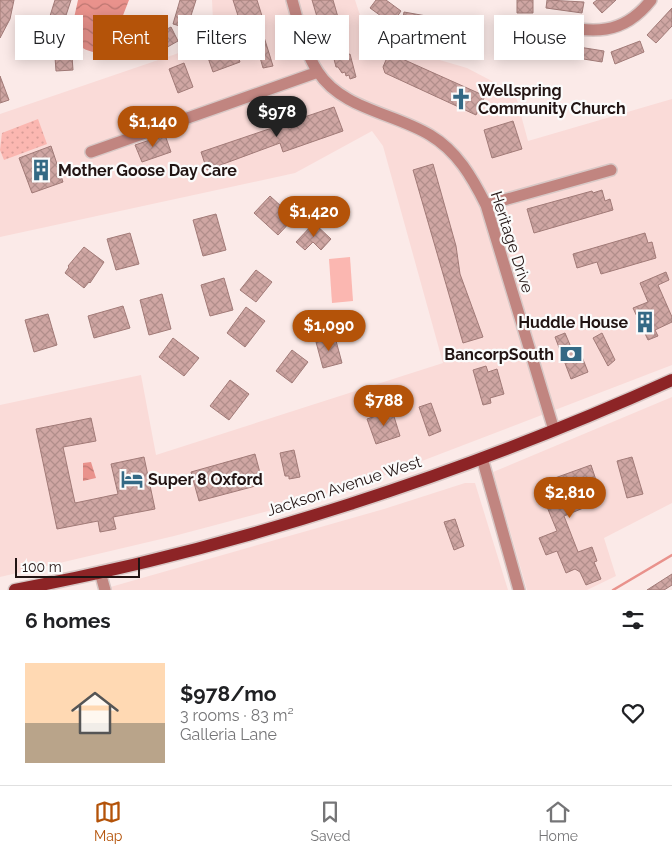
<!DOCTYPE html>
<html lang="en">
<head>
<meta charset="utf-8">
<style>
	body { margin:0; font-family:Raleway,sans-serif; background:#f6f6f6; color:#202124; height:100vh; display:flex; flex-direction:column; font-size:19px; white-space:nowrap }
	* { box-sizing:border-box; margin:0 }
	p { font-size:16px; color:#757577 }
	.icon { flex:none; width:28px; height:28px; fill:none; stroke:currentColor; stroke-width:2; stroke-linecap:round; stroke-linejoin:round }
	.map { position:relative; height:590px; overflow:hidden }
	.panel { display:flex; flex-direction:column; background:#fff; flex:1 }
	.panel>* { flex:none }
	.hud { position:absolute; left:15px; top:15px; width:642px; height:45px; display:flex; gap:10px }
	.scale { position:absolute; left:15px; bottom:12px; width:125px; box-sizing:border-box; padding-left:5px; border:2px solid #221413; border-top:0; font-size:14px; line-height:18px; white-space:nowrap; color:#221413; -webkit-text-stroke:4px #fbfbfb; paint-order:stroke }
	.price { position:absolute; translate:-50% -42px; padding:0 11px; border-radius:18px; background:#b45309; color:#fff; font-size:16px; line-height:32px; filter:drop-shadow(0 1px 2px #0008) }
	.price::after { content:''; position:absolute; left:50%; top:30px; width:15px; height:11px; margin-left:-8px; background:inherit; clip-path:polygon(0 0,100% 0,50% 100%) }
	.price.current { background:#222; color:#fff }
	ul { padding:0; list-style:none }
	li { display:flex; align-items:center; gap:15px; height:125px; padding:0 25px }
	li span { display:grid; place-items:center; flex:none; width:140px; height:100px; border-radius:0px; color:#555 }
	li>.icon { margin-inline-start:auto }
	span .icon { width:60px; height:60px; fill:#fffc; stroke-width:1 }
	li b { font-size:21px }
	h2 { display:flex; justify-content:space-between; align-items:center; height:60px; padding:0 25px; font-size:21px }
	.chip { padding:0 18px; border-radius:0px; background:#fff; box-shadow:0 2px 12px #0003; font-size:18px; line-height:45px }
	.chip.current { background:#b45309; color:#fff }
	.tabs { display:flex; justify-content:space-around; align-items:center; height:70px; border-top:1px solid #e0e0e0; background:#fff; font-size:14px; color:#757577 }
	.tabs a { display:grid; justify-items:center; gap:2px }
	.tabs .current { color:#b45309 }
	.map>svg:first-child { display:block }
	.built { fill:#fadbd8 }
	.grass { fill:url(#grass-dots) }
	.pitch { fill:#fbb7b1 }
	.water { fill:url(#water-waves) }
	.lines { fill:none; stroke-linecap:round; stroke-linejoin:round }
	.stream { stroke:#e9928c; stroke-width:2.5 }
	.building { fill:url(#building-cross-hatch); stroke:#a17a77 }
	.minor-casing { stroke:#d8c8c6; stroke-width:14 }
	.major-casing { stroke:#d8c8c6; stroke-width:15 }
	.minor { stroke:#c18580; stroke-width:11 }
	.major { stroke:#8d2426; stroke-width:12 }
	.labels { text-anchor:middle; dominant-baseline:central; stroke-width:4.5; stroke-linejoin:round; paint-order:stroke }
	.poi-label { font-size:16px; font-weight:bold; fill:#221413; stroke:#fbfbfb; text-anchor:start }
	.street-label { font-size:16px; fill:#221413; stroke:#fbfbfb }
</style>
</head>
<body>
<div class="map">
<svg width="672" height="590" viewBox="0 0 672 590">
	<defs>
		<pattern id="grass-dots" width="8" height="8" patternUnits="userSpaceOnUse" patternTransform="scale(1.25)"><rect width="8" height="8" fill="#fbb7b1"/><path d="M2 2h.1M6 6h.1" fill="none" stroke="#d79c97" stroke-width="1.8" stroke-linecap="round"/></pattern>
		<pattern id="water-waves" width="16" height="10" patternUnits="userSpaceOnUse" patternTransform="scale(1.25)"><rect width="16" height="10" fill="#e9928c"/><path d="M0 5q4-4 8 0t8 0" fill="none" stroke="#bc7671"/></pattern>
		<pattern id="building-cross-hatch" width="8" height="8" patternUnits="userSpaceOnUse" patternTransform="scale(1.25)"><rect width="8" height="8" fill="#cfa6a3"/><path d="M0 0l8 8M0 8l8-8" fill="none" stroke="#b18e8b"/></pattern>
	</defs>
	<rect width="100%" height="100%" fill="#fbeae8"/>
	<path class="built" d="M212,0H355L368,39L467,68L515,93L528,141L672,99V365L380,477L287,506L174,536L0,577V405L141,375L156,455L443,363L383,146L372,131L295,173L0,237V114L214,41Z
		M672,397V503L604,538L616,576L587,590H527L493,472Z
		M465,483H475L508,590H100L384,509Z"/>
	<path class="grass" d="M38,119L47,144L4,160L0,150L2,133Z"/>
	<path class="pitch" d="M350,257L353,301L332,303L329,259Z"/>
	<path class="water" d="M78,0H129L111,46L106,53C89,53 80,49 70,36Z
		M91,462L96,478L83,481V463Z"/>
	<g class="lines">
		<path class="stream" d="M613,590L672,555"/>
	</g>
	<path class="building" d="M0,0H14L10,19L0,38Z
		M55,0H71L59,37L45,32Z
		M180,0H196L187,28L173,24Z
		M233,0H257L262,16L240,22Z
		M312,0H333L342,31L323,37Z
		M376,0H386L401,11L392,24L370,8Z
		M517,0H533V13H517Z
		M547,0L584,2L582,13L546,8Z
		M597,0H616L602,13L593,3Z
		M672,8V26L656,43L647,35Z
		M404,12L460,22L458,39L401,28Z
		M516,19L530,27L516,51L503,43Z
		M171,27L178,41L155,54L147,39Z
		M264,37L273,66L263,68L255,40Z
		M640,41L644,52L615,64L611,52Z
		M233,42L240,62L213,72L206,52Z
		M566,45L604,51L602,62L565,56Z
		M389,53L485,96L476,115L385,73L383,67Z
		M350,54L356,77L350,79L349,75L346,76L345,72L342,73L338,67H336L334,59Z
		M72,56L73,70L56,71L55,57Z
		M184,63L193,87L178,93L169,69Z
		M0,76L9,100L0,103Z
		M334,107L343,131L283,152L280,143L207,170L201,152Z
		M513,121L522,149L492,158L484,130Z
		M165,135L171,152L142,162L135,145Z
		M51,146L63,182L32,193L19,158Z
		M433,164L456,246L460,274L483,337L463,343L413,170Z
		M602,190L605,201L610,199L613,210L534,233L527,209L592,191L593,193Z
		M270,196L294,218L278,235L254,213Z
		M216,214L226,250L203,256L193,220Z
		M314,223L331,239L321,250L313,242L305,250L296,242Z
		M130,233L139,264L116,270L107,239Z
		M645,233L648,243L652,242L656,258L601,274L597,262L577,268L573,254Z
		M84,247L104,262L90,283L89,282L84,288L65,273L69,267L68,266Z
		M256,270L272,282L256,302L240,290Z
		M666,272L669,280L658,285L672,317V322L655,330L658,336L648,340L633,308L648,302L640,283Z
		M224,278L233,310L210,316L201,285Z
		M162,294L171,329L149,335L140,300Z
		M123,306L130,328L94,338L88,316Z
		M246,307L265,321L245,347L227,333Z
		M48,314L57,345L34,352L25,320Z
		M565,333L573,352L579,349L588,372L571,379L555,337Z
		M602,333L615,360L608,366L593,338Z
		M335,337L342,363L323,368L316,342Z
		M173,338L199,358L184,376L159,357Z
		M292,350L308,362L292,383L276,371Z
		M486,366L488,372L497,369L504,394L490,398L491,403L483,405L473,370Z
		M230,380L249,394L229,420L210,406Z
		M431,403L441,431L429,436L419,407Z
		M392,410L400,436L376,444L367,419Z
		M91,418L96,441L63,447L75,503L118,494L111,464L144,457L155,509L113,517L116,529L100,532L98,521L57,529L36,429Z
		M294,450L300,477L289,479V476H285L280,453Z
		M255,454L263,484L199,501L191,472Z
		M632,457L643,494L627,498L617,461Z
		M591,465L600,492L593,504L564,516L578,552L592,547L597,561L594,562L601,579L586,585L580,572L575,569L566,573L557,551L546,555L539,538L557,531L540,490L541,483Z
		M455,519L464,546L454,550L444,522Z
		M672,574V585L664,590H647Z"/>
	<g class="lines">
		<g class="minor-casing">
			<path id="minor" d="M292,0C299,24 304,51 318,72C342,109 394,113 430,135C457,151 472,177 486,205L554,430
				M551,25C593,32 622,37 651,0
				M91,152L318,72
				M486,205L611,170
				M482,458L519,590
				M100,572L105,590"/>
		</g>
		<g class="major-casing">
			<path id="major" d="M15,590C238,548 466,473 672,380"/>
		</g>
		<use href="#minor" class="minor"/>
		<use href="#major" class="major"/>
	</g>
	<defs>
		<g id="church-bare" transform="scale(1.725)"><path d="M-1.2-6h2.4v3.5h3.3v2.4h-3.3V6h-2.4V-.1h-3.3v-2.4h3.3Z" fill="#346985" stroke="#fbfbfb" stroke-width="2.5" paint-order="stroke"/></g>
		<g id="building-bare" transform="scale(1.725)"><path d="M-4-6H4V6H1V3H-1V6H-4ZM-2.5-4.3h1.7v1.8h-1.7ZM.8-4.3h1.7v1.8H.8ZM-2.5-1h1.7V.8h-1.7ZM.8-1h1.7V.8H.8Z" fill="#346985" stroke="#fbfbfb" stroke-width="2.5" paint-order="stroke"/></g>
		<g id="bank-bare" transform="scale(1.725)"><path d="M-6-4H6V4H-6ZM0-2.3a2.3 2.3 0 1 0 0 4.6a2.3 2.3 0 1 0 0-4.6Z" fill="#346985" stroke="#fbfbfb" stroke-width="2.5" paint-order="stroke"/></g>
		<g id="hotel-bare" transform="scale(1.725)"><path d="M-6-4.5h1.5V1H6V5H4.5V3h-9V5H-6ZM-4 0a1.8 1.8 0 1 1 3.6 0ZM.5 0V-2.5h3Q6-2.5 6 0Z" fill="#346985" stroke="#fbfbfb" stroke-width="2.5" paint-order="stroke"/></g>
	</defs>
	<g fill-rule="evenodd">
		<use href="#church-bare" x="461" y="99"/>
		<use href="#building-bare" x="41" y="170"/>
		<use href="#building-bare" x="645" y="322"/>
		<use href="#bank-bare" x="571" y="354"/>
		<use href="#hotel-bare" x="132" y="479"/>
	</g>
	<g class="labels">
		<g class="poi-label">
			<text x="478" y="90">Wellspring<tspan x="478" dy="18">Community Church</tspan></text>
			<text x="58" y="170">Mother Goose Day Care</text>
			<text x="628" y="322" text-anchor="end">Huddle House</text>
			<text x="554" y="354" text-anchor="end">BancorpSouth</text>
			<text x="148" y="479">Super 8 Oxford</text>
		</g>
		<g class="street-label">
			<text transform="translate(512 242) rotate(72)">Heritage Drive</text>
			<text transform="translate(344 486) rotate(-18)">Jackson Avenue West</text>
		</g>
	</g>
</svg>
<div class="scale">100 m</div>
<b class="price current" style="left:277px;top:138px">$978</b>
<b class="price" style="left:153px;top:148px">$1,140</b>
<b class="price" style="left:314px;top:238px">$1,420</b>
<b class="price" style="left:329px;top:352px">$1,090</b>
<b class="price" style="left:384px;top:427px">$788</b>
<b class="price" style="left:570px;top:519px">$2,810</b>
<div class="hud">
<a class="chip">Buy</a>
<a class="chip current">Rent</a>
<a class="chip">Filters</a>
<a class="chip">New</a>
<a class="chip">Apartment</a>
<a class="chip">House</a>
</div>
</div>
<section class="panel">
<h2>6 homes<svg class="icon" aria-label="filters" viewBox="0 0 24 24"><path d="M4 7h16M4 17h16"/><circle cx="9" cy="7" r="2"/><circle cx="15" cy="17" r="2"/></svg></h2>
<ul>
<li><span style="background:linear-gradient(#ffd9b3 60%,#b9a48a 0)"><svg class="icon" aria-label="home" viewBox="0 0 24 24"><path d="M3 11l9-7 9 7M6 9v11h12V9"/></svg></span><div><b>$978/mo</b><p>3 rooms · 83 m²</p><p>Galleria Lane</p></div><svg class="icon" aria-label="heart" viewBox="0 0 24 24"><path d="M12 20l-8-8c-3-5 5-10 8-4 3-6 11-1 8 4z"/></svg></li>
</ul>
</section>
<nav class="tabs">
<a class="current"><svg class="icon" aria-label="map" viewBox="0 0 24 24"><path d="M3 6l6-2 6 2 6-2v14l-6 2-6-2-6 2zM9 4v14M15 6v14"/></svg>Map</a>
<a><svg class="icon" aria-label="saved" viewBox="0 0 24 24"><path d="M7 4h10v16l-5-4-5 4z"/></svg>Saved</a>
<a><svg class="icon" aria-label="home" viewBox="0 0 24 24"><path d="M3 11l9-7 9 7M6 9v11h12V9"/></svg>Home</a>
</nav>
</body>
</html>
